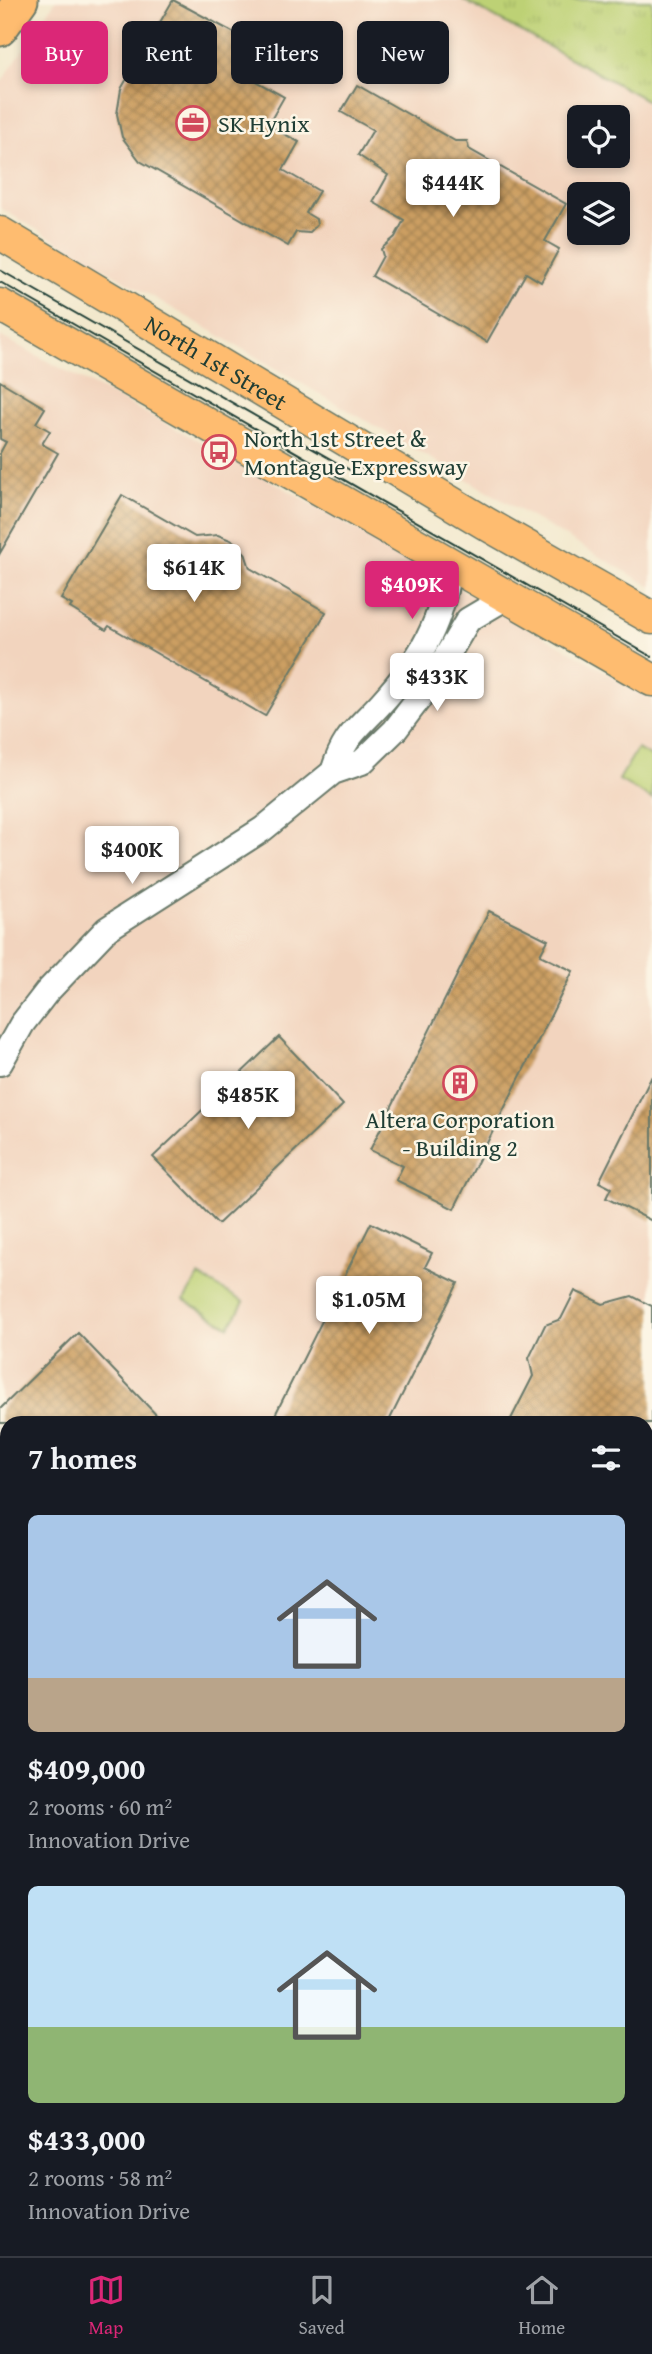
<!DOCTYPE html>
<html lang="en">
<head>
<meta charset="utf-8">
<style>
	body { margin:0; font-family:"Gentium Book Plus",serif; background:#20242c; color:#f1f3f6; height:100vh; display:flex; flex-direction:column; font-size:26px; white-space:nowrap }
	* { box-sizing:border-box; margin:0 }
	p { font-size:23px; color:#9ea1a6 }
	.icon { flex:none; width:38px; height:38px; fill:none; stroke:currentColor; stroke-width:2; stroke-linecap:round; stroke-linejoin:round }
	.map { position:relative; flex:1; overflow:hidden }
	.sheet { position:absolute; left:0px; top:1416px; width:653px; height:842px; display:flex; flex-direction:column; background:#171b24; border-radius:21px 21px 0 0; box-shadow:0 4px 10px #0003 }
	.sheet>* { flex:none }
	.top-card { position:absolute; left:21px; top:21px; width:611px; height:63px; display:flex; gap:14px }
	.controls { position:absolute; left:567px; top:105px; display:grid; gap:14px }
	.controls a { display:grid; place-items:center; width:63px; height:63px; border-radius:10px; background:#171b24; box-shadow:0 4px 10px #0003; font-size:35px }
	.price { position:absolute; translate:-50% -60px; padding:0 16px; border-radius:7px; background:#fff; color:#222; font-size:23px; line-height:46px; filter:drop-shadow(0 2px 4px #0008) }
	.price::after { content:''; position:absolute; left:50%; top:42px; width:21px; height:16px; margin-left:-10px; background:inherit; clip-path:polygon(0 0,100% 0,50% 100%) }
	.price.on { background:#db2777; color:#fff }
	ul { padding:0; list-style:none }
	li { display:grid; align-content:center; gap:14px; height:371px; padding:0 28px }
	li span { display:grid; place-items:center; height:217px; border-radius:10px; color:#555 }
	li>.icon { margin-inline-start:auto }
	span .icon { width:126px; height:126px; fill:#fffc; stroke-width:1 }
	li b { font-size:30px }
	h2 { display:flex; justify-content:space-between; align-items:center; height:84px; padding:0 28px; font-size:30px }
	.chip { padding:0 24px; border-radius:10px; background:#171b24; box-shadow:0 4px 10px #0003; font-size:24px; line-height:63px }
	.chip.on { background:#db2777; color:#fff }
	.dock { display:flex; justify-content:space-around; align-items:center; height:98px; border-top:2px solid #363941; background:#171b24; font-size:19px; color:#9ea1a6 }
	.dock a { display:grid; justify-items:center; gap:4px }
	.dock .on { color:#db2777 }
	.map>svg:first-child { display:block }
	.built { fill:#f2d4be; fill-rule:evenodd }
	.industrial { fill:url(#industrial-furrows) }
	.grass { fill:url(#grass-tufts); stroke:#6e8754; stroke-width:2 }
	.pitch { fill:#bdd174; stroke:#6e8754; stroke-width:2 }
	.building { fill:url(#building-cross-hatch) }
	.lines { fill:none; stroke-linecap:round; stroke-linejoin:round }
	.minor-casing { stroke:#697969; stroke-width:23 }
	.tertiary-casing { stroke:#697969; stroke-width:28 }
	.primary-casing { stroke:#697969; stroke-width:35 }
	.trunk-casing { stroke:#697969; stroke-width:37 }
	.minor { stroke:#fff; stroke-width:19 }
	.tertiary { stroke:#fff; stroke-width:24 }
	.primary { stroke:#febc70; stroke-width:32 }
	.trunk { stroke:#febc70; stroke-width:33 }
	.tram { stroke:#1f3d34; stroke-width:2 }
	.labels { text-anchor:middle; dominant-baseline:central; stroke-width:5; stroke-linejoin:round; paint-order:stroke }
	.poi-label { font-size:24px; fill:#1f3d34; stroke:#fcf5e5; text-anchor:start }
	.street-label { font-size:24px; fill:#1f3d34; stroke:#fcf5e5 }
</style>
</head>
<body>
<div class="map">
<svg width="652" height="2256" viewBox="0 0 652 2256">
	<defs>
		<pattern id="industrial-furrows" width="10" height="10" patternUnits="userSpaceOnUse" patternTransform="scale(1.75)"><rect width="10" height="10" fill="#cfc0ba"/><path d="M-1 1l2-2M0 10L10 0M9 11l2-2" fill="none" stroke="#a79d98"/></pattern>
		<pattern id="grass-tufts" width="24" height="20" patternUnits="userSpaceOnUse" patternTransform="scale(1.75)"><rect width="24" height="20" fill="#bdd174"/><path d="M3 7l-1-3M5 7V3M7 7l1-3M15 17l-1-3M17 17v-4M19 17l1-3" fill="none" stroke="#a2b465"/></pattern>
		<pattern id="building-cross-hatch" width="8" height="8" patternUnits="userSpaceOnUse" patternTransform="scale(1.75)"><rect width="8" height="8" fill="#cc9f62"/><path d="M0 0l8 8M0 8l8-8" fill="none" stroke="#a58352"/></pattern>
	</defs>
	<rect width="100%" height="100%" fill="#fcf5e5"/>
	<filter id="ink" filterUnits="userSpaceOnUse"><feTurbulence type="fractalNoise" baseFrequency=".0143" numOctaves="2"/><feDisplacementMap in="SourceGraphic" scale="14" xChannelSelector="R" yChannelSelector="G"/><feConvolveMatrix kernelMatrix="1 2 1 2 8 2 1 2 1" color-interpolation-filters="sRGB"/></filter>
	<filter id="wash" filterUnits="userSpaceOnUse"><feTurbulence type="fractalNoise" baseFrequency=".00686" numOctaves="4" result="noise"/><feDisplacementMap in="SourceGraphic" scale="28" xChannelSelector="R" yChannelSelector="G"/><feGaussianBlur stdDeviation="1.57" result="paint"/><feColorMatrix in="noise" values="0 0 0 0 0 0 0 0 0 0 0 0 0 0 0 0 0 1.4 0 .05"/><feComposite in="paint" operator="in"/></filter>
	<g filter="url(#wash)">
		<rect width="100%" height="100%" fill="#f2e8cc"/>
		<path class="built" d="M56,0H463L652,103V587L0,208V84ZM579,117H618V156H579ZM579,194H618V233H579Z
			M0,336L235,460L652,698V1800L646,1813V1423H7V1667L0,1660Z"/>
		<path class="industrial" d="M646,2056L652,2060V2239L646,2233Z"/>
		<path class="grass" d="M463,0H652V103Z"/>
		<path class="pitch" d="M637,749L652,757V799L619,780Z
			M199,1276L244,1302L229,1327L184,1300Z"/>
		<g id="blocks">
			<path class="building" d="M173,0L268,51L252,79L284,97L268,125L299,142L283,170L319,191L306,213L316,219L317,225L309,233L296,232L288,246L140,161L122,137L117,114L121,89Z
				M357,85L455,141H467L469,149L566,204L545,241L559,249L541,282L526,273L487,342L372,276L383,256L381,249L395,237L404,220L373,202L388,175L358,155L373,130L341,112Z
				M0,381L45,408L36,423L50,431L42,444L58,453L0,553V453L6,442L0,439Z
				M122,495L195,537L218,535L233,541L245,553L250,568L326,612L265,716L109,626L106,630L70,608L72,605L61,599Z
				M489,911L548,940L540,955L573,971L454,1209L396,1180L403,1166L370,1150Z
				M279,1037L343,1105L218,1224L153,1157Z
				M652,1076V1221L606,1198L611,1188L599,1182Z
				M371,1223L432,1253L425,1267L458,1283L388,1423H271Z
				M575,1291L603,1304L632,1296L652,1306V1423H509L533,1376L529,1358L545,1325L561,1319Z
				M78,1333L164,1423H0V1409Z"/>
		</g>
	</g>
	<g filter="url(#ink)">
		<use href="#blocks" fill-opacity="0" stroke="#697969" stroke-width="2"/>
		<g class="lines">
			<g class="minor-casing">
				<path id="minor" d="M0,1829L7,1822
					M0,1864L7,1857
					M0,2243L7,2256"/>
			</g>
			<g class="tertiary-casing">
				<path id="tertiary" d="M333,772C345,734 357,730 382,702C421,659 444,621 449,563
					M0,1063L22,1024L46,993L107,929L263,829L333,772L362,762L395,730L430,684L468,620L507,597
					M646,1880L652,1866
					M646,1928L652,1915
					M274,2256L284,2250
					M327,2256L338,2250"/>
			</g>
			<g class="primary-casing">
				<g id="primary">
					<path id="s1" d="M0,233L485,523L652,618"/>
					<path d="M0,305L652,680"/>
					<path d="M0,1582L7,1589"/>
					<path d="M0,1633L7,1640"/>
					<path d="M577,2250L582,2256"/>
					<path d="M625,2250L630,2256"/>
				</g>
			</g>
			<g class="trunk-casing">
				<path id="trunk" d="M0,29L21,0"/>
			</g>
			<use href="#minor" class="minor"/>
			<use href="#tertiary" class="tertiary"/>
			<use href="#primary" class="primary"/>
			<use href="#trunk" class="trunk"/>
			<path class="tram" d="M0,270L355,473
				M0,282L652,657"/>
		</g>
	</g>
	<defs>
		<g id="office-ring" transform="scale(1.75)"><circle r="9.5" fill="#fcf5e5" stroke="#d1495b" stroke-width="1.5"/><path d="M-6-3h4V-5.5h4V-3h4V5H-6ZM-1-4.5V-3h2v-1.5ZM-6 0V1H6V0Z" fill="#d1495b"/></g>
		<g id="bus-ring" transform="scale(1.75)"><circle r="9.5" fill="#fcf5e5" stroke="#d1495b" stroke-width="1.5"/><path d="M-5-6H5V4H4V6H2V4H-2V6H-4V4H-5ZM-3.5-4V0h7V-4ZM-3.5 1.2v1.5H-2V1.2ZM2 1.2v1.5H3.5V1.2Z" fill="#d1495b"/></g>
		<g id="building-ring" transform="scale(1.75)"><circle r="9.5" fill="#fcf5e5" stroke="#d1495b" stroke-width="1.5"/><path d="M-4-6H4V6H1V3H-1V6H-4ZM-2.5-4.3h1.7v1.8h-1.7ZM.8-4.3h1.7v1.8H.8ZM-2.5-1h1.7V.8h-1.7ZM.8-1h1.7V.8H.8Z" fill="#d1495b"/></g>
	</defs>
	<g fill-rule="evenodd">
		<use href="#office-ring" x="193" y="123"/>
		<use href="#bus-ring" x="219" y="452"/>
		<use href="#building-ring" x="460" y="1083"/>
	</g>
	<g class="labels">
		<g class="poi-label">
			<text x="218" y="123">SK Hynix</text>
			<text x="244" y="438">North 1st Street &amp;<tspan x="244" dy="28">Montague Expressway</tspan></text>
			<text x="460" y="1119" text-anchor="middle">Altera Corporation<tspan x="460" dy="28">- Building 2</tspan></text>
		</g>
		<g class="street-label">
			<text stroke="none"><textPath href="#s1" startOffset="252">North 1st Street</textPath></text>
		</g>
	</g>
</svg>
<div class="controls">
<a><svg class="icon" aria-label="locate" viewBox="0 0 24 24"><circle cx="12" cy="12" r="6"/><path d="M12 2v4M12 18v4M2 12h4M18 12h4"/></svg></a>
<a><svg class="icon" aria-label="layers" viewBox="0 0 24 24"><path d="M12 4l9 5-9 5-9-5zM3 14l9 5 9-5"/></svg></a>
</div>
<b class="price" style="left:453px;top:219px">$444K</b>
<b class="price" style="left:194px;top:604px">$614K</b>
<b class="price on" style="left:412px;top:621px">$409K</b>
<b class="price" style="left:437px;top:713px">$433K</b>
<b class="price" style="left:132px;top:886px">$400K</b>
<b class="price" style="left:248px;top:1131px">$485K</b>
<b class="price" style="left:369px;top:1336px">$1.05M</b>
<div class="top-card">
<a class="chip on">Buy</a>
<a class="chip">Rent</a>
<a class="chip">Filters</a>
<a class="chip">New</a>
</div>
<section class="sheet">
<h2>7 homes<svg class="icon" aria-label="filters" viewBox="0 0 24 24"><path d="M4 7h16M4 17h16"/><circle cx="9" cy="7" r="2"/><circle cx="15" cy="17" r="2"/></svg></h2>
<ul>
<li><span style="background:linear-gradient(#a9c7e8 75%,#b9a48a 0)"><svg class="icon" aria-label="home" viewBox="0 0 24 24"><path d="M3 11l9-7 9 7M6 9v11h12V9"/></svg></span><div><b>$409,000</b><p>2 rooms · 60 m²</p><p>Innovation Drive</p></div></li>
<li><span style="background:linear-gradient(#bfe0f5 65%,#8fb573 0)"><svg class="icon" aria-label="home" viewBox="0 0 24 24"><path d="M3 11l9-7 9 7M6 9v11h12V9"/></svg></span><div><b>$433,000</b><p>2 rooms · 58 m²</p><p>Innovation Drive</p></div></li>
</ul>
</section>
</div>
<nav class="dock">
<a class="on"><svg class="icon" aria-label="map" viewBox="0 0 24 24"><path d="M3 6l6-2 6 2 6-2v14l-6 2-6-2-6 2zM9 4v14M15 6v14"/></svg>Map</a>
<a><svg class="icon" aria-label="saved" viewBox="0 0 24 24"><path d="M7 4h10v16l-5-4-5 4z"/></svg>Saved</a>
<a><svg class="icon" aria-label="home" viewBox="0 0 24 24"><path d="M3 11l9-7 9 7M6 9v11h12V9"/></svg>Home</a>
</nav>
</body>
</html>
